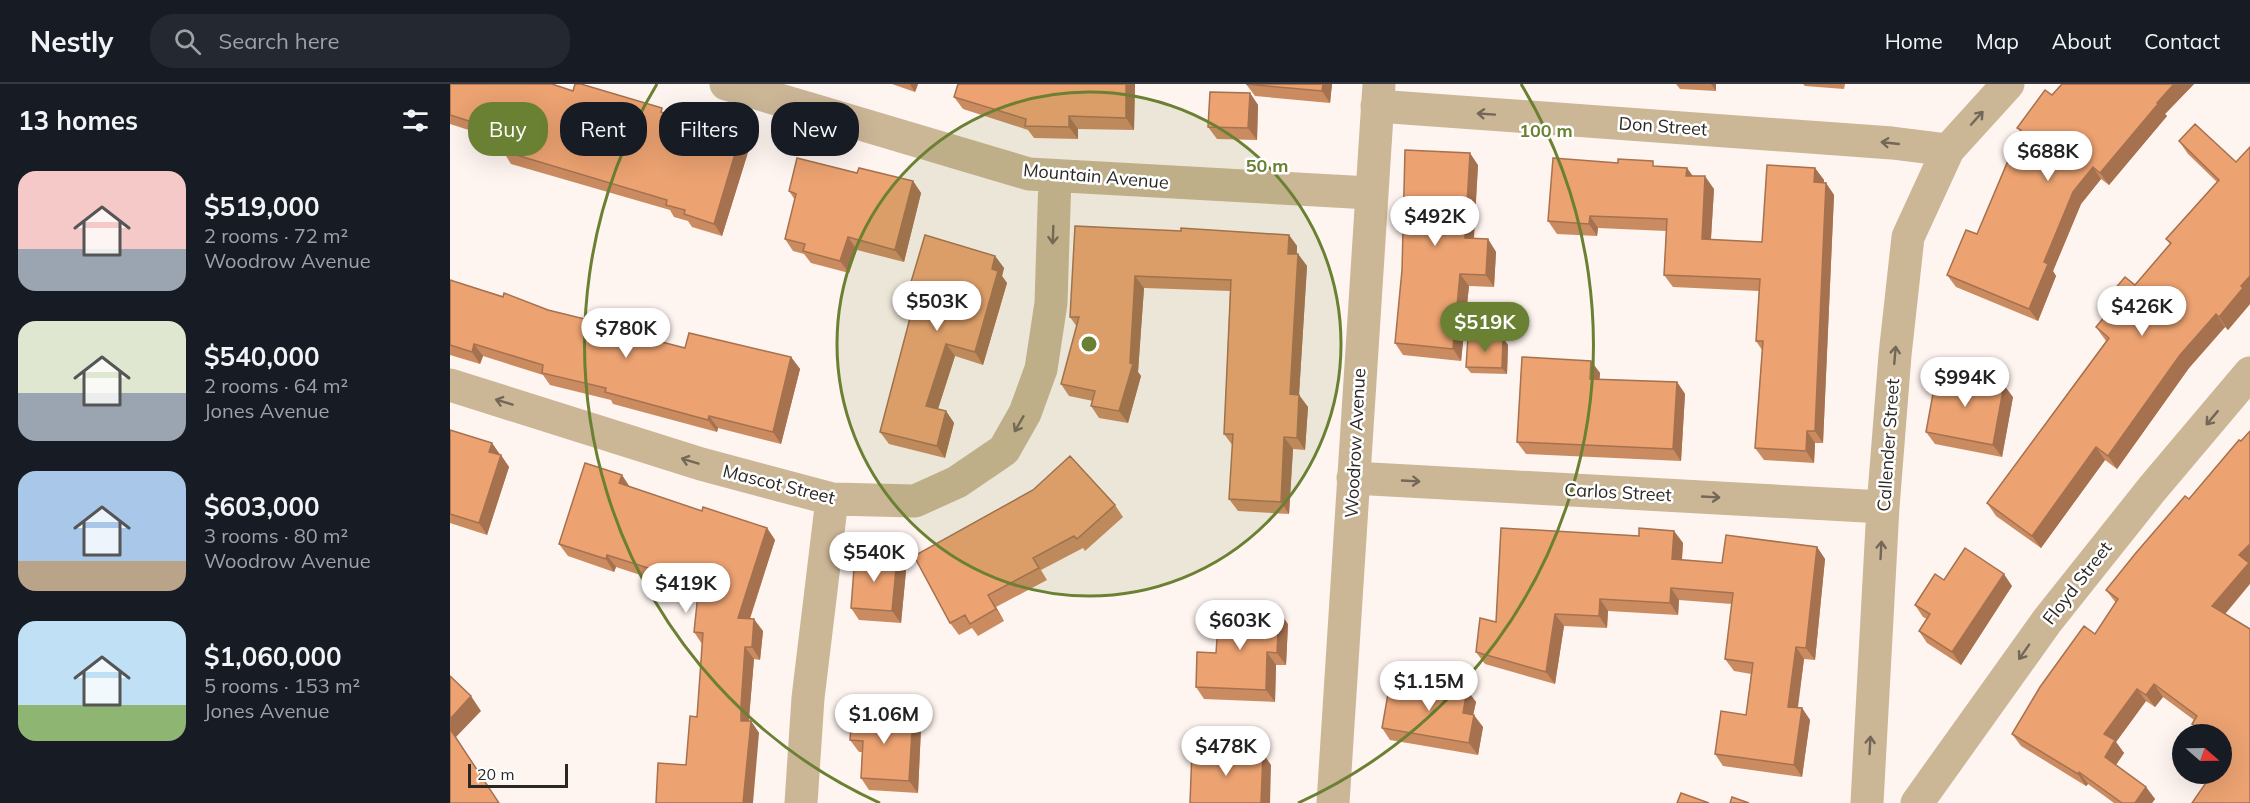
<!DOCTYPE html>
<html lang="en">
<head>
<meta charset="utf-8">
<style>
	body { margin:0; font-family:Mulish,sans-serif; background:#242831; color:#f1f3f6; height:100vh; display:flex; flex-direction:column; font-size:22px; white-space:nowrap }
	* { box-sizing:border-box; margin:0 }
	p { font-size:20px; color:#9ea1a6 }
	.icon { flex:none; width:33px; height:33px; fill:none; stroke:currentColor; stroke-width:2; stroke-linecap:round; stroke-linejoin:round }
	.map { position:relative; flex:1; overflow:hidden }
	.side { display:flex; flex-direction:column; background:#171b24; width:450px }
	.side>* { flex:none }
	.hud { position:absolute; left:18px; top:18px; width:570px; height:54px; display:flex; gap:12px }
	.needle { width:39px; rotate:110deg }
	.controls { position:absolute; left:1722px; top:640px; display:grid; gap:12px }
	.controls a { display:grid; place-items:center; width:60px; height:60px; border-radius:50%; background:#171b24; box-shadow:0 6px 24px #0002; font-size:30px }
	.scale { position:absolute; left:18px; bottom:15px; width:100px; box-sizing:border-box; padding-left:6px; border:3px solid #2b2724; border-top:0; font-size:16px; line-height:21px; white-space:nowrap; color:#2b2724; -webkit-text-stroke:4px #fff; paint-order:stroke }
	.price { position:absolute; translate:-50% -51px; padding:0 14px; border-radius:21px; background:#fff; color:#222; font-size:20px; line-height:39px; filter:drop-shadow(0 2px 3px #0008) }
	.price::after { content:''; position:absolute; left:50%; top:36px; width:18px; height:14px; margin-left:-9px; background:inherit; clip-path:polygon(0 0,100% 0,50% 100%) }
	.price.active { background:#6a8032; color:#fff }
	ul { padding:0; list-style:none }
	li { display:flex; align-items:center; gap:18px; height:150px; padding:0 18px }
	li span { display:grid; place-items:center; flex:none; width:168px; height:120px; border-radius:18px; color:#555 }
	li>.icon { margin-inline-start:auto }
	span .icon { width:72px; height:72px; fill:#fffc; stroke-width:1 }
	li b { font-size:26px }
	h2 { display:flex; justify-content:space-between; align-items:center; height:72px; padding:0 18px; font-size:26px }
	.chip { padding:0 21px; border-radius:24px; background:#171b24; box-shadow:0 6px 24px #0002; font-size:21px; line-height:54px }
	.chip.active { background:#6a8032; color:#fff }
	header { display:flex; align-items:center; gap:36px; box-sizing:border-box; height:84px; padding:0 30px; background:#171b24; border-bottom:2px solid #363941 }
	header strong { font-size:28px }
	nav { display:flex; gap:33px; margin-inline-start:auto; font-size:21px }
	.search { width:420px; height:54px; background:#242831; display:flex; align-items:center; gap:15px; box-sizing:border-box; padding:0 21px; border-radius:24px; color:#9ea1a6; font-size:22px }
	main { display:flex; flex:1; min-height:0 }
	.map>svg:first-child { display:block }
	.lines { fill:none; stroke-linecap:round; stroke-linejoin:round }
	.minor { stroke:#cbb696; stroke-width:33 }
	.wall { fill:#cb8b61 }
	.shaded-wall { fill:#a5714f }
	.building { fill:#eca271; stroke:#a5714f; stroke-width:1.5 }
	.oneway { stroke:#736757 }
	.ring { fill:none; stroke:#6a8032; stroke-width:3 }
	.labels { text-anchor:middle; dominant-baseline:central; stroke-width:5; stroke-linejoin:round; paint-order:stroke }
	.street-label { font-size:18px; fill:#2b2724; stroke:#fff }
	.centre { fill:#6a8032; stroke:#fff; stroke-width:3 }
	.ring-label { font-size:18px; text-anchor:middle; font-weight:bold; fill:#6a8032; stroke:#fff; stroke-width:5; stroke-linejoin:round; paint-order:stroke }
</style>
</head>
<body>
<header>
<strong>Nestly</strong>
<div class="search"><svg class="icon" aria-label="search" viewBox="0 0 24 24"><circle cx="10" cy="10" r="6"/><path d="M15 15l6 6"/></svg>Search here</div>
<nav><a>Home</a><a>Map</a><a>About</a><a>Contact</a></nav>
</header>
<main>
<section class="side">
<h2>13 homes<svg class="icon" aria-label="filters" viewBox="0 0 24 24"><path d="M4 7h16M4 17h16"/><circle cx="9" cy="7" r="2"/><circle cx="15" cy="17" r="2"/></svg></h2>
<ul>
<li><span style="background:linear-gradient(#f6c9c9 65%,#9aa5b1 0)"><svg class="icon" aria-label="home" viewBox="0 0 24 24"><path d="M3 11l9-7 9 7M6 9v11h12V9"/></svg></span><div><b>$519,000</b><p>2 rooms · 72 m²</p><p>Woodrow Avenue</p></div></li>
<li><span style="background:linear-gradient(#dfe7d0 60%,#9aa5b1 0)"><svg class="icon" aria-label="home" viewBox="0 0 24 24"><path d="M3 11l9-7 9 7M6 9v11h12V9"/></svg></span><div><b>$540,000</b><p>2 rooms · 64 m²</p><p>Jones Avenue</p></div></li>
<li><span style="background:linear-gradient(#a9c7e8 75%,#b9a48a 0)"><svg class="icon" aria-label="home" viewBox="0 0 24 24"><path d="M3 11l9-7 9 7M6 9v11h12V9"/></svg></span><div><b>$603,000</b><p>3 rooms · 80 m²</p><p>Woodrow Avenue</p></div></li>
<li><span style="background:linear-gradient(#bfe0f5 70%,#8fb573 0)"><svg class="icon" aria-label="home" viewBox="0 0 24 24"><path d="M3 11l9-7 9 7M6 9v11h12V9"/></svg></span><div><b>$1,060,000</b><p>5 rooms · 153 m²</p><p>Jones Avenue</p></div></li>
</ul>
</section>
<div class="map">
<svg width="1800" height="719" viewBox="0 0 1800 719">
	<rect width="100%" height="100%" fill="#fef4f0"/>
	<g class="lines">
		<path class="minor" d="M276,0L579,90L920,109
			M927,22L1442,59L1498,66
			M0,301L251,380L382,415L465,417L507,398L554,366L575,329L591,285L601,219L605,92
			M903,394L1433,423
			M351,719L358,614L382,415
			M883,719L929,0
			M1417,719L1433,423L1445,271L1458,153L1498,66L1558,0
			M1467,719L1597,537L1702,405L1800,289"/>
	</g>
	<path class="wall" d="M0,0L123,7L216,30L299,65L272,152L242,143L238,137L224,133L220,126L61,80L53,67L56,58L0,40Z
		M442,0H468L465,8Z
		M685,0L684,46L628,45V55L584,54L578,46L513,25L504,13Z
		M796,0H882L880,19L805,12Z
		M1226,0H1266V7L1230,5Z
		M1353,0H1395L1394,5L1355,2Z
		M1612,0H1744L1715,30L1717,32L1659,101L1651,95L1631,120L1603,187L1606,192L1588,237L1506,203L1497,191L1527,150L1570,47L1567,44L1602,11Z
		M800,9L808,21L807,56L767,55L758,43Z
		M1729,57L1786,78L1800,63V220L1778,246L1775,243L1739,284L1667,385L1655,376L1591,464L1546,432L1537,419L1656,257L1646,243L1664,221L1658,213L1685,201L1720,160L1716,155L1767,98L1738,70Z
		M1028,81L1024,155H1038L1046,168L1044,203L1019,202L1011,277L953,271L945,259Z
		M1207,82L1237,84L1243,92L1264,105L1261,156L1312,158L1365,84L1374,96L1373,99H1376L1384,111L1373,359H1365L1364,379L1314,376L1305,364L1312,266L1306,257L1309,207L1223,203L1214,191L1216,147L1148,144L1147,152L1107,150L1098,137Z
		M407,89L463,97L471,109L454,178L407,166L399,189L361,179L354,170L343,167L335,155L345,116L339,107Z
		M731,147L839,151L847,162V170H848L857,182L849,311L858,323L855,366L843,365L839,430L788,427L779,415L783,362L774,350L780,207L694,204L688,288L691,292L678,339L649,334L641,322L643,317L619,312L611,300L627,243L620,233Z
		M545,172L554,184L552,192L557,199L533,281L505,272L488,325L496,327L504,339L495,374L439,360L430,348L467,206L461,198Z
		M0,196L158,244L235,264L341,273L350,285L331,360L268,344L267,348L163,320L161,316L100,301L93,291L33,272L30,280L0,271Z
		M1053,254L1058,261L1057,290L1021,289L1016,283Z
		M1141,277L1150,289L1149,295L1227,298L1235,310L1231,377L1076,370L1067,358Z
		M1563,313L1552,373L1485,360L1476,348Z
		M0,346L42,359L59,383L37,451L0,439Z
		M172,391L180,403L252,427L317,444L325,456L300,535L313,547L310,576L304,575L299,634V637H301L309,649L236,681L247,633L252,560L244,548L248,510L166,483L164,488L118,472L109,460Z
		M665,421L673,433L635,467L633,464L591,486L597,496L546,523L554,537L528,552L522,544L509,551L500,539L464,472Z
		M1224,447L1233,459L1232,476L1272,479L1367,463L1375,475L1365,576L1354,575L1348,624H1352L1360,636L1352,693L1273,682L1265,670L1296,631L1301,590L1284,587L1275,575L1282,520L1229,516L1228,531L1158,527L1157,544L1114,542L1105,600L1035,580L1026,568L1046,538L1189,452Z
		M456,487L451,539L409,536L401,524Z
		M1494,496L1562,502L1511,581L1477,559L1469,547L1477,535L1473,533L1465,521Z
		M1656,506L1775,530L1800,719L1778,669L1772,665V651H1750L1742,640L1744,636L1713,613L1705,623L1696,617L1666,658L1674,669L1666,681L1696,703L1705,715L1702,719H1664L1638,700L1636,702L1571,662L1562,650L1645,550L1666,519Z
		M838,540L836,581H826L825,618L754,615L746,603L766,569Z
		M1017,606L1026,618L1023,631L1033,643L1028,671L940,656L932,644L966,608Z
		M463,632L471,644L468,709L419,706L411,694L412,668H409L400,656Z"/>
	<path class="shaded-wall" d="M460,0H468L465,8Z
		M676,0H685L684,46L676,34Z
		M873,0H882L880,19L872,7Z
		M1261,0H1266V7Z
		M1724,0H1744L1715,30L1717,32L1659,101L1650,89L1707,19Z
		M800,9L808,21L807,56L798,44Z
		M619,32L628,45V55L619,43Z
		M290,53L299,65L272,152L264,140Z
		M1020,69L1028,81L1023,166L1015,154Z
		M1643,83L1651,95L1631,120L1603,187L1606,192L1588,237L1579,225L1594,178L1623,108Z
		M1237,84L1245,96L1236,92Z
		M1365,84L1374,96L1373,110L1364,98Z
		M1255,92L1264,105L1260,168L1252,155Z
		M463,97L471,109L454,178L445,166Z
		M1376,99L1384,111L1373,359L1365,347Z
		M1140,132L1148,144L1147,152L1139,140Z
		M839,151L847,162L846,182L838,170Z
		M398,153L407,166L399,189L390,177Z
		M1038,155L1046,168L1044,203L1036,191Z
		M848,170L857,182L849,311L858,323L855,366L847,354L840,310Z
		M545,172L554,184L552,192L557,199L533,281L525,268Z
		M1010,190L1019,202L1011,277L1003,265Z
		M685,192L694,204L688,288L691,292L678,339L669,327L680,279Z
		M1800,192V220L1778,246L1769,233L1791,202Z
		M1766,230L1775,243L1739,284L1667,385L1658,372L1730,271Z
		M1053,254L1058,261L1057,290L1052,284Z
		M24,260L33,272L30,280L22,268Z
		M496,260L505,272L485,334L476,322Z
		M341,273L350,285L331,360L323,348Z
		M1141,277L1150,289L1149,307L1140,295Z
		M1227,298L1235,310L1231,377L1223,365Z
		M1554,301L1563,313L1552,373L1543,361Z
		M496,327L504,339L495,374L487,362Z
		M259,332L268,344L267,348L258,336Z
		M1357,347L1365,359L1364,379L1356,367Z
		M834,353L843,365L839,430L831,418Z
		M42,359L50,371L39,368Z
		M1646,363L1655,376L1591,464L1582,452Z
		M51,371L59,383L37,451L29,439Z
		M172,391L180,404L169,399Z
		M317,444L325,456L296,546L288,534Z
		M1224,447L1233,459L1231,487L1222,475Z
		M1800,460V500L1771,535L1762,522L1789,471Z
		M1367,463L1375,475L1365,576L1356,564Z
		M157,471L166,483L164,488L156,475Z
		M447,474L456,487L451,539L442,527Z
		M1554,490L1562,502L1511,581L1502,568Z
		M1221,504L1229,516L1228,531L1220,519Z
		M538,511L546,523L554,537L546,525Z
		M1150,515L1158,527L1157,544L1149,532Z
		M829,527L838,540L836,581L827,569Z
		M1105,530L1114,542L1105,600L1096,588Z
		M304,535L313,547L310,576L302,563Z
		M295,563L304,575L299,634L300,649L291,637V622Z
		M1346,563L1354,575L1346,635L1338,623Z
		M817,568L826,581L825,618L816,606Z
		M1704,600L1713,613L1705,623L1696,611Z
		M1687,605L1696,617L1666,658L1674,669L1663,685L1655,673L1654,650Z
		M1017,606L1026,618L1021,641L1013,629Z
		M21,612L31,627L6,653L49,719L0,645V635Z
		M1352,624L1360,636L1352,693L1344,681Z
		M1024,631L1033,643L1028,671L1019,659Z
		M463,632L471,644L468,709L459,697Z
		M301,637L309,649L303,719H293Z
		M813,669L821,681L820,719H811Z
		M1629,688L1638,700L1636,702L1628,690Z
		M1696,703L1705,715L1702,719H1685Z"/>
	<path class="building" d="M0,0H102L123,7L125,0H131L212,24L211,28L290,53L264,140L234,130L235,126L216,121L217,116L53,67L58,51L44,45L0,31Z
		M508,0H676V34L619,32V43L575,42L576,35L504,13Z
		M796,0H873L872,7Z
		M1612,0H1724L1707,19L1708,20L1650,89L1643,83L1623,108L1594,178L1598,180L1579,225L1497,191L1516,146L1527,150L1571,46L1567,44L1595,6L1602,11Z
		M760,8L800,9L798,44L758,43Z
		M1745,40L1786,78L1800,63V192L1791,202L1793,204L1769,233L1766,230L1730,271L1658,372L1646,363L1582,452L1537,419L1659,254L1646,243L1666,219L1658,213L1675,193L1685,201L1721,159L1716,155L1769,96L1729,57Z
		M955,66L1020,69L1015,154L1038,155L1036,191L1010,190L1003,265L945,259L952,186Z
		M347,74L407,89L409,84L463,97L445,166L398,153L390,177L353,167L355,160L335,155L346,110L339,107Z
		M1103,74L1168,79V75L1203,77V82L1237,84L1236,92H1255L1252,155L1312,158L1317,81L1365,84L1364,98L1376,99L1365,347H1357L1356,367L1305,364L1313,257H1306L1310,195L1214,191L1217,135L1140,132L1139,140L1098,137Z
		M625,142L731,147V144L839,151L838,170H848L840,310L849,311L847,354L834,353L831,418L779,415L783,350H774L781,196L685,192L680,279L683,280L669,327L641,322L645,307L611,300L629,233H620Z
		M475,151L545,172L542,185L548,187L525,268L496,260L476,322L496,327L487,362L430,348L469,200L461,198Z
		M0,196L53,213L54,209L98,226L155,240L154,243L235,264L239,249L341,273L323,348L259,332L258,336L155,308L156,304L92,289L93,281L24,260L22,268L0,261Z
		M1018,253L1053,254L1052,284L1016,283Z
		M1072,273L1141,277L1140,295L1227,298L1223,365L1067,358Z
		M1487,288L1554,301L1543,361L1476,348Z
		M0,346L42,359L39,368L51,371L29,439L0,430Z
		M1800,347V460L1789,471L1799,479L1762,522L1800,545V719H1742L1762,690H1772V677L1781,664L1772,658V651H1761L1742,640L1747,632L1704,600L1696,611L1687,605L1654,650L1665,656L1655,673L1696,703L1685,719H1672L1629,688L1628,690L1562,650L1590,603L1634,542L1645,550L1668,515L1656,506L1685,470L1735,412L1739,415L1789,356L1791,357Z
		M620,372L665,421L627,455L624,452L583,474L589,484L538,511L546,525L520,540L515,531L500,539L464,472L583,406Z
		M135,379L172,391L169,399L252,427L253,423L317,444L288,534L304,535L302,563H295L291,622V637H301L293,719H206L208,679L236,681L240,632L247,633L253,549L244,548L249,500L157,471L156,475L109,460Z
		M1051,444L1189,452V444L1224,447L1222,475L1272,479L1276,451L1367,463L1356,564L1346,563L1338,623L1352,624L1344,681L1265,670L1271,627L1296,631L1303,579L1275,575L1283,509L1221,504L1220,519L1150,515L1149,532L1105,530L1096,588L1026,568L1030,534L1046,538Z
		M1515,464L1554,490L1502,568L1469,547L1480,530L1465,521L1485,490L1494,496Z
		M405,471L447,474L442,527L401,524Z
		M775,525L829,527L827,569L817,568L816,606L746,603L747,568L766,569L768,540H775Z
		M0,592L21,612L0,635Z
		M968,597L1017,606L1013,629L1024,631L1019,659L932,644L939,604L966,608Z
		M402,628L463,632L459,697L411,694L413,657L400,656Z
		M0,645L49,719H0Z
		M742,666L813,669L811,719H740Z
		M1231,709L1259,719H1227Z
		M1282,713L1299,719H1280Z"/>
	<defs><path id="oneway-shaft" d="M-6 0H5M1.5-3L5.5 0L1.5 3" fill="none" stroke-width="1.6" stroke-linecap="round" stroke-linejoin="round" transform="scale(1.5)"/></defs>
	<g class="oneway">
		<use href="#oneway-shaft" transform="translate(1036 30) rotate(-176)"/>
		<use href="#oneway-shaft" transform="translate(1527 34) rotate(-48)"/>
		<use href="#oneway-shaft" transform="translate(1440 59) rotate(-174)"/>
		<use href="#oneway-shaft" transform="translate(603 151) rotate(92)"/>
		<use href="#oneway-shaft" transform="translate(1445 271) rotate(-85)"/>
		<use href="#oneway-shaft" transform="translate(54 318) rotate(-163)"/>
		<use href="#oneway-shaft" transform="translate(1762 334) rotate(130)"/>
		<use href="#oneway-shaft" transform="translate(569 340) rotate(120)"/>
		<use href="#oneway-shaft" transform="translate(240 377) rotate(-163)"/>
		<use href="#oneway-shaft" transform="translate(961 397) rotate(3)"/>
		<use href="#oneway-shaft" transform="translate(1261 413) rotate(3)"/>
		<use href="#oneway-shaft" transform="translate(1431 466) rotate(-87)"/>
		<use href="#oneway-shaft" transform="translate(1574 568) rotate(125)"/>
		<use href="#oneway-shaft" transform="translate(1420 661) rotate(-87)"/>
	</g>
	<circle cx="639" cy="260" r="252" fill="#6a8032" fill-opacity=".12"/>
	<g class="ring">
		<circle cx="639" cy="260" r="252"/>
		<path d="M430 719A504 504 0 0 1 207 0M1071 0A504 504 0 0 1 848 719"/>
	</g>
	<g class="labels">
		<g class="street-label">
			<text transform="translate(1213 42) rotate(4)">Don Street</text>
			<text transform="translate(646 92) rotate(5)">Mountain Avenue</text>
			<text transform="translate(905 359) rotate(-87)">Woodrow Avenue</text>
			<text transform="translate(1438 361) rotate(-86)">Callender Street</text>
			<text transform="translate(329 400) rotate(14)">Mascot Street</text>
			<text transform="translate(1168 408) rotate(3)">Carlos Street</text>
			<text transform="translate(1627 499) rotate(-52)">Floyd Street</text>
		</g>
	</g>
	<circle cx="639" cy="260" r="9" class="centre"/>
	<g class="ring-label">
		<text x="1096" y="53">100 m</text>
		<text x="817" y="88">50 m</text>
	</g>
</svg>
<div class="controls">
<a><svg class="needle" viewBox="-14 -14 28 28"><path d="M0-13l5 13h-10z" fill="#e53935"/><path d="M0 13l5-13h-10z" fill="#9ea1a6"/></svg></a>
</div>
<div class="scale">20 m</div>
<b class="price" style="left:1598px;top:98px">$688K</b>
<b class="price" style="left:985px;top:163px">$492K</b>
<b class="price" style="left:487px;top:248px">$503K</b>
<b class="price" style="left:1692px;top:253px">$426K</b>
<b class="price active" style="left:1035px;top:269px">$519K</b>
<b class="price" style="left:176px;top:275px">$780K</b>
<b class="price" style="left:1515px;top:324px">$994K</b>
<b class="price" style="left:424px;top:499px">$540K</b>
<b class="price" style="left:236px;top:530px">$419K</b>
<b class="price" style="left:790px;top:567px">$603K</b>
<b class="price" style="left:979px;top:628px">$1.15M</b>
<b class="price" style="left:434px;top:661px">$1.06M</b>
<b class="price" style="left:776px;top:693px">$478K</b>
<div class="hud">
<a class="chip active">Buy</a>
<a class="chip">Rent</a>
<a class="chip">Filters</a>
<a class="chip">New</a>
</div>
</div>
</main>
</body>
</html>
